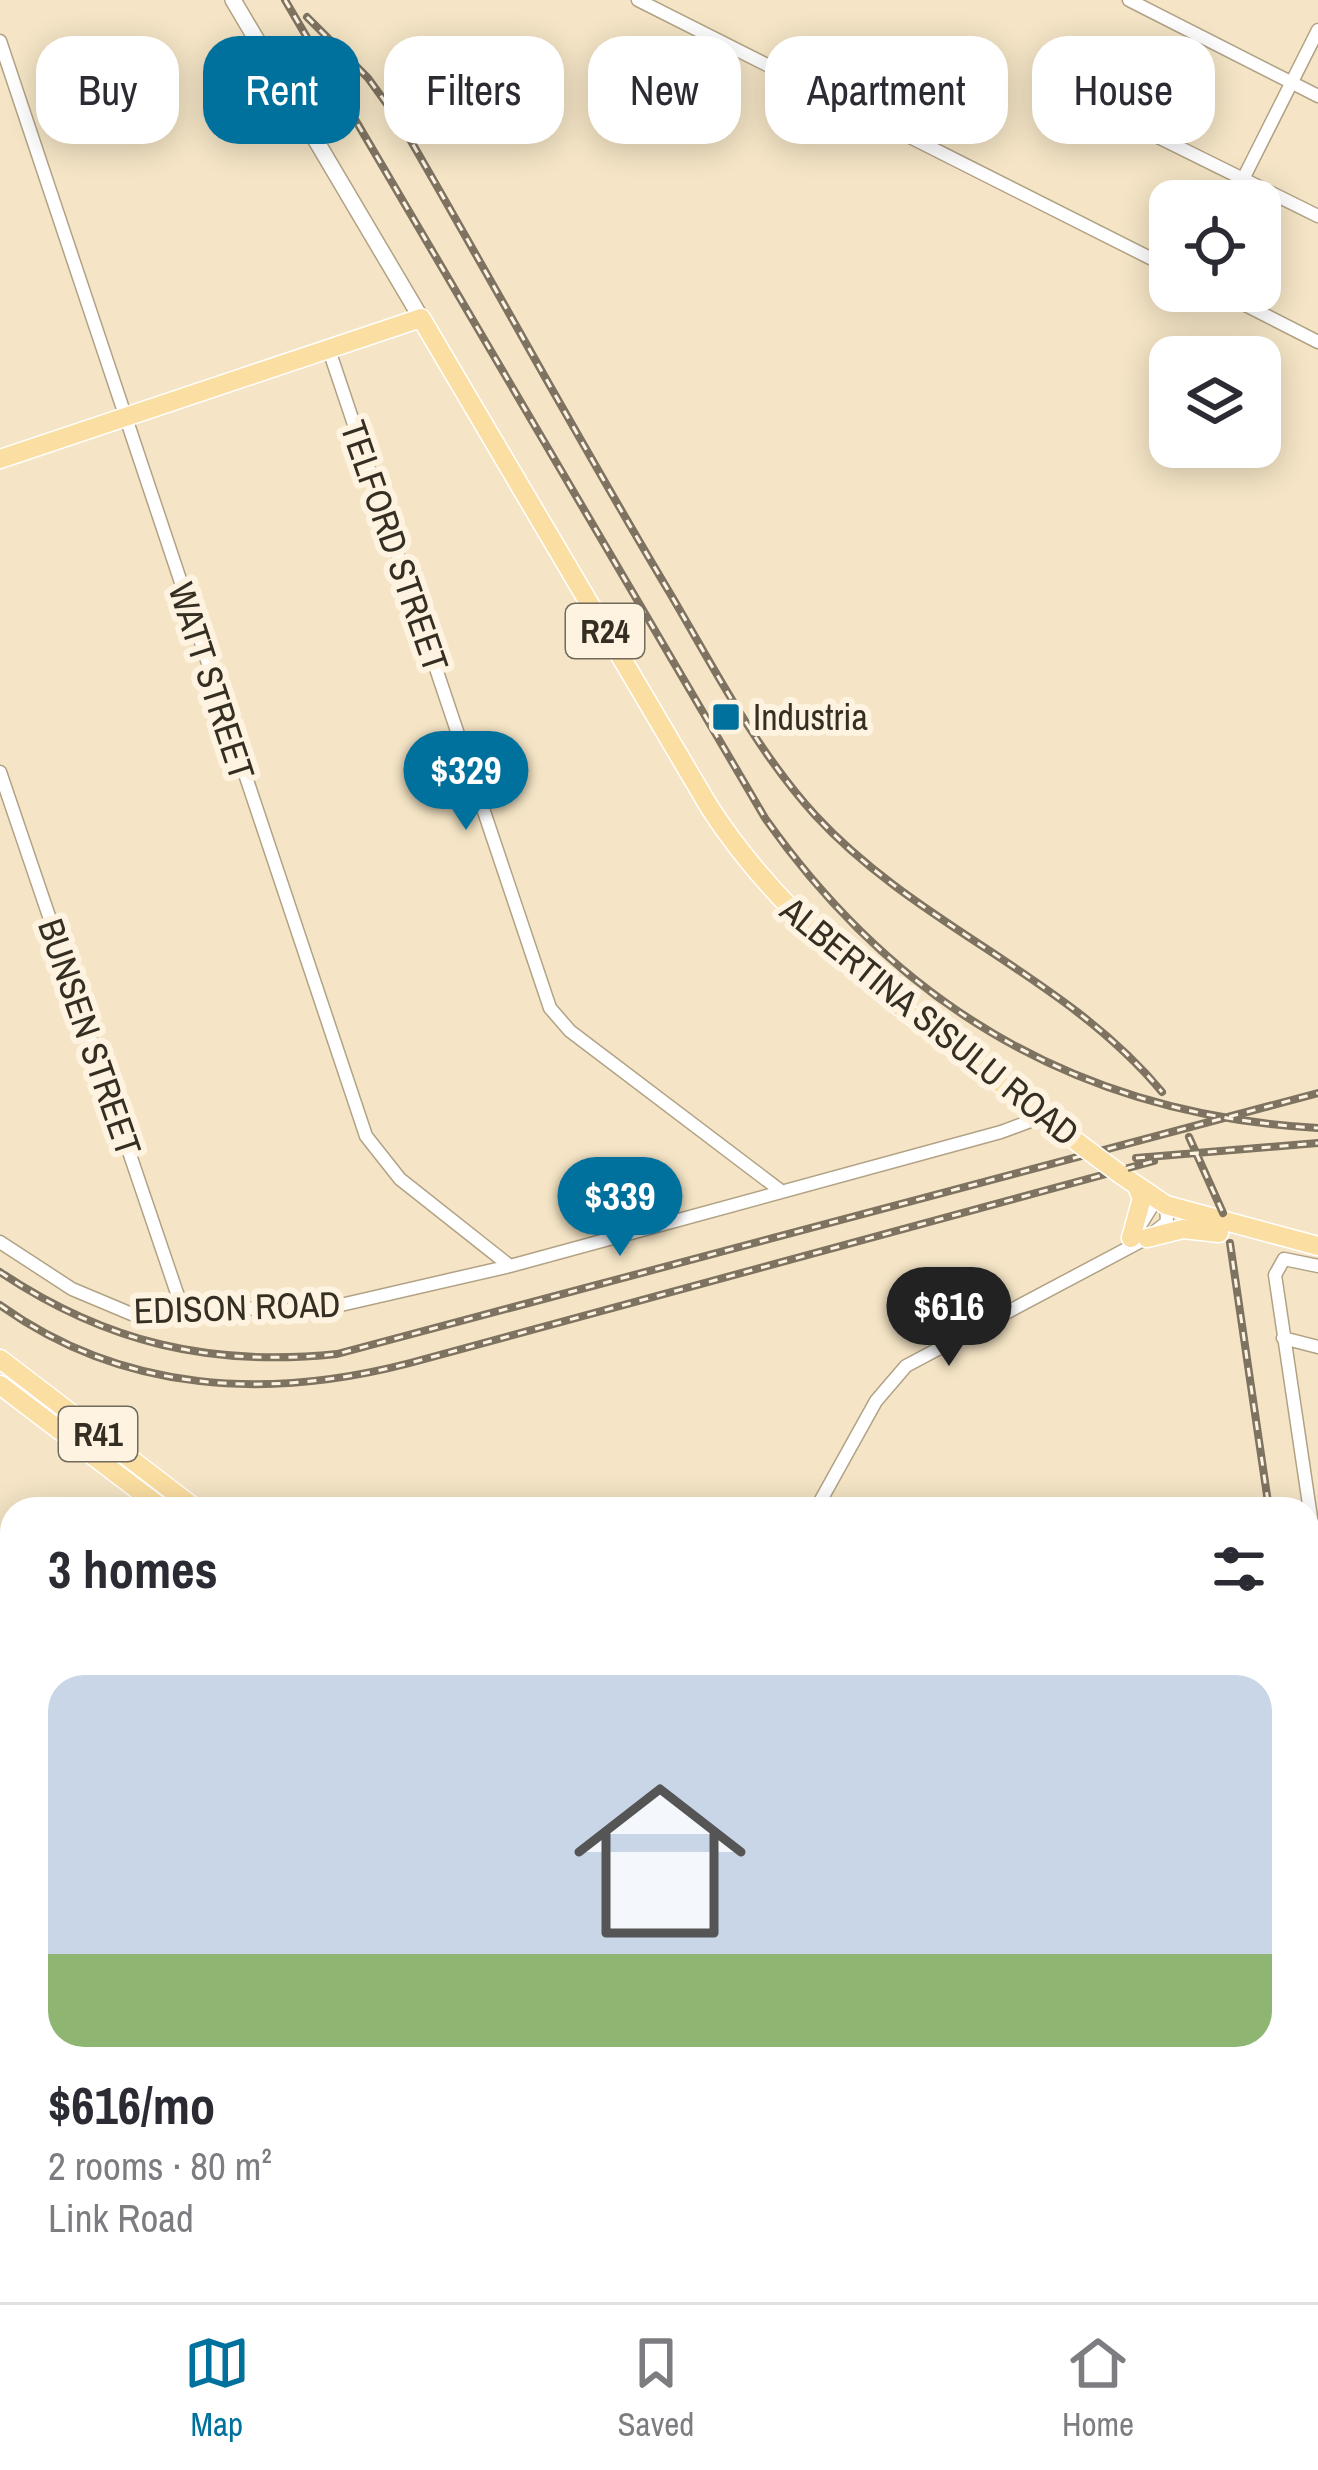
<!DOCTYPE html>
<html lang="en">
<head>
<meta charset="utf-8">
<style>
	body { margin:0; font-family:"Archivo Narrow",sans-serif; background:#f7f7f7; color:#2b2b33; height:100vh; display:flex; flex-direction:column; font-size:45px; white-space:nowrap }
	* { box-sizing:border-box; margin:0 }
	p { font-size:39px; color:#7c7c81 }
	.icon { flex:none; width:66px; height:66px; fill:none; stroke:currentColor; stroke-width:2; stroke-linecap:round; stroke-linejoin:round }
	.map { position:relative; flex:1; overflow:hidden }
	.panel { position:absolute; left:0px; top:1497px; width:1320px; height:807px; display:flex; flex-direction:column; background:#fff; border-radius:36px 36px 0 0; box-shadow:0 6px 30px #0003 }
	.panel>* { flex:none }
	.hud { position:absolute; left:36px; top:36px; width:1248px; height:108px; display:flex; gap:24px }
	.buttons { position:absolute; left:1149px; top:180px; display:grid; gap:24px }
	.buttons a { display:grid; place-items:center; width:132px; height:132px; border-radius:24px; background:#fff; box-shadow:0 6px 30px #0003; font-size:60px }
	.price { position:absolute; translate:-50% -102px; padding:0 27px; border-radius:42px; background:#00719c; color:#fff; font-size:39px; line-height:78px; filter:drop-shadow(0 3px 6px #0008) }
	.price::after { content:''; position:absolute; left:50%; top:72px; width:36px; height:27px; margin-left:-18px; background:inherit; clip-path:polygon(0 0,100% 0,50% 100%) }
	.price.selected { background:#222; color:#fff }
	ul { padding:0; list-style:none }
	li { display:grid; align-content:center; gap:24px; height:636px; padding:0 48px }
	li+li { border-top:3px solid #e1e1e2 }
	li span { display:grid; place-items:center; height:372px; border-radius:36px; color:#555 }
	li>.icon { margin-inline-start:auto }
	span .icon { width:216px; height:216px; fill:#fffc; stroke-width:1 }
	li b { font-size:51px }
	h2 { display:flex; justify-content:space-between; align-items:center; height:144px; padding:0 48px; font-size:51px }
	.chip { padding:0 42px; border-radius:36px; background:#fff; box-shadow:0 6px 30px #0003; font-size:42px; line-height:108px }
	.chip.selected { background:#00719c; color:#fff }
	.tabs { display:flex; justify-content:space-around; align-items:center; height:168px; border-top:3px solid #e1e1e2; background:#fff; font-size:33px; color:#7c7c81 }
	.tabs a { display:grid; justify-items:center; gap:6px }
	.tabs .selected { color:#00719c }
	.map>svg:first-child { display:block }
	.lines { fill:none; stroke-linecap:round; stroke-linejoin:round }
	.minor-casing { stroke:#b2a285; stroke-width:15 }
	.tertiary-casing { stroke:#b2a285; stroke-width:18 }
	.primary-casing { stroke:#fff; stroke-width:21 }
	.minor { stroke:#fff; stroke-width:12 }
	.tertiary { stroke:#fff; stroke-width:15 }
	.primary { stroke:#fbdea1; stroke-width:18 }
	.rail-casing { stroke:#7e7360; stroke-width:8 }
	.rail { stroke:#fdf3e0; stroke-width:3; stroke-dasharray:9; stroke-linecap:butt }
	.primary-bridge-casing { stroke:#fff; stroke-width:21; stroke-linecap:butt }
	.primary-bridge { stroke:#fbdea1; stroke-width:18 }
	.poi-dot { fill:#00719c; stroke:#fdf3e0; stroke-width:4.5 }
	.labels { text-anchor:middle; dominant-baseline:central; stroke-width:12; stroke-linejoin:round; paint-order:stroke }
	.shield { fill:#fdf3e0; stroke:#71695b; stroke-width:3 }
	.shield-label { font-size:33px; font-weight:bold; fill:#352e22 }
	.street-label { font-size:36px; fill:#352e22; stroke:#fdf3e0 }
	.poi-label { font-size:36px; fill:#352e22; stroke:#fdf3e0; text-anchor:start }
</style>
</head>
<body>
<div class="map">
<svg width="1318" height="2302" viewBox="0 0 1318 2302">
	<rect width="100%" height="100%" fill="#f5e5c6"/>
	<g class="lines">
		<g class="minor-casing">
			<path id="minor" d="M638,0L1170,268
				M1129,0L1318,96
				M0,41L366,1136L400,1179L510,1266
				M1053,85L1318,216
				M1232,201L1318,30
				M1218,291L1318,342
				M329,350L550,1008L570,1031L781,1191
				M0,772L180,1302
				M1136,1232L1152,1206L1163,1203
				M0,1242L72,1289L134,1315L180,1302L278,1311L332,1307L510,1266L1001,1132L1044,1116
				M1318,1266L1284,1259L1275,1275L1318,1565
				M1283,1338L1318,1347
				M816,1509L876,1401L906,1366L1147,1238L1167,1222L1166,1205
				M0,2036L12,2016
				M0,2153L12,2145
				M0,2292L12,2302"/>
		</g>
		<g class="tertiary-casing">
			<path id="tertiary" d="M233,0L421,318"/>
		</g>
		<g class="primary-casing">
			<path id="primary" d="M0,459L421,318L710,808C802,950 950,1042 1081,1145
				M1120,1174L1166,1205L1318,1246
				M1131,1238L1142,1198L1136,1185
				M1147,1238L1183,1229L1219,1233
				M0,1359L196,1509
				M0,1385L163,1509
				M1194,2292L1208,2302
				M1239,2292L1254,2302"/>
		</g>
		<use href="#minor" class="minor"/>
		<use href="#tertiary" class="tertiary"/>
		<use href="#primary" class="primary"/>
		<g class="rail-casing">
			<path id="rail" d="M285,0L765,818C900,1009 1083,1115 1318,1128
				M307,17L368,78L402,125
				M404,129C494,284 579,441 671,595C715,670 756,750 815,815C917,926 1066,976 1162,1092
				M1189,1137L1223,1213
				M1136,1158L1318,1143
				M1230,1243L1269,1509
				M0,1272C106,1343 211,1367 337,1354L1318,1093
				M0,1305C123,1393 268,1400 410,1363L1154,1161
				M1308,1763L1318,1828"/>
		</g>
		<use href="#rail" class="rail"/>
		<g class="primary-bridge-casing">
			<path id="primary-bridge" d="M1081,1145L1120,1174"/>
		</g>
		<use href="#primary-bridge" class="primary-bridge"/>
	</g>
	<rect class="poi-dot" x="711" y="702" width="30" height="30" rx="6"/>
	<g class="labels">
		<g class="shield">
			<rect x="566" y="604" width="78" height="54" rx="9"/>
			<rect x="59" y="1407" width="78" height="54" rx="9"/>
		</g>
		<g class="shield-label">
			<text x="605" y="631">R24</text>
			<text x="98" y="1434">R41</text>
		</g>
		<g class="street-label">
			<text transform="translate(395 546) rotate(71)">TELFORD STREET</text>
			<text transform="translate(212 681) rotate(72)">WATT STREET</text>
			<text transform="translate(930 1021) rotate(39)">ALBERTINA SISULU ROAD</text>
			<text transform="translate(90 1037) rotate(71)">BUNSEN STREET</text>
			<text transform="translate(237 1307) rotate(-2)">EDISON ROAD</text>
		</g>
		<g class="poi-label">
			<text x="753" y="717">Industria</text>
		</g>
	</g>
</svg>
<div class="buttons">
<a><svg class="icon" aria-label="locate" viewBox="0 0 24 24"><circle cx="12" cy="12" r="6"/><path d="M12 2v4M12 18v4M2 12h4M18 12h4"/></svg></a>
<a><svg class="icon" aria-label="layers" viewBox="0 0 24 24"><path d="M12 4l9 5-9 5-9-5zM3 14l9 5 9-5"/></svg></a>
</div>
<b class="price" style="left:466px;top:833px">$329</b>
<b class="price" style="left:620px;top:1259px">$339</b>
<b class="price selected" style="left:949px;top:1369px">$616</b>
<div class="hud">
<a class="chip">Buy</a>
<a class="chip selected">Rent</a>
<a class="chip">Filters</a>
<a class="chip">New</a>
<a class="chip">Apartment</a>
<a class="chip">House</a>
</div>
<section class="panel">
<h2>3 homes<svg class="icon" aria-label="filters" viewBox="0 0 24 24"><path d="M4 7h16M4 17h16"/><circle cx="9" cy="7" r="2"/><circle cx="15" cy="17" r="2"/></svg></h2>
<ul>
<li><span style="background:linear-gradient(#c9d6e8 75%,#8fb573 0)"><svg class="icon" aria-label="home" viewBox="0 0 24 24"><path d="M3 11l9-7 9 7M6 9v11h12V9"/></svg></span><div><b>$616/mo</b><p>2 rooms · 80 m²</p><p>Link Road</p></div></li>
</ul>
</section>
</div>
<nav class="tabs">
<a class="selected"><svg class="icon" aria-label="map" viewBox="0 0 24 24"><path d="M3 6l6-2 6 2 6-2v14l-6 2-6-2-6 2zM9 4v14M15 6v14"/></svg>Map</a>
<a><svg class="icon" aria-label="saved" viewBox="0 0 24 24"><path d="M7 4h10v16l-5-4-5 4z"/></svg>Saved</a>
<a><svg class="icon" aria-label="home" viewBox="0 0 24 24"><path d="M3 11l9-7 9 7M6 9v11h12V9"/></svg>Home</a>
</nav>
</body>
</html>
